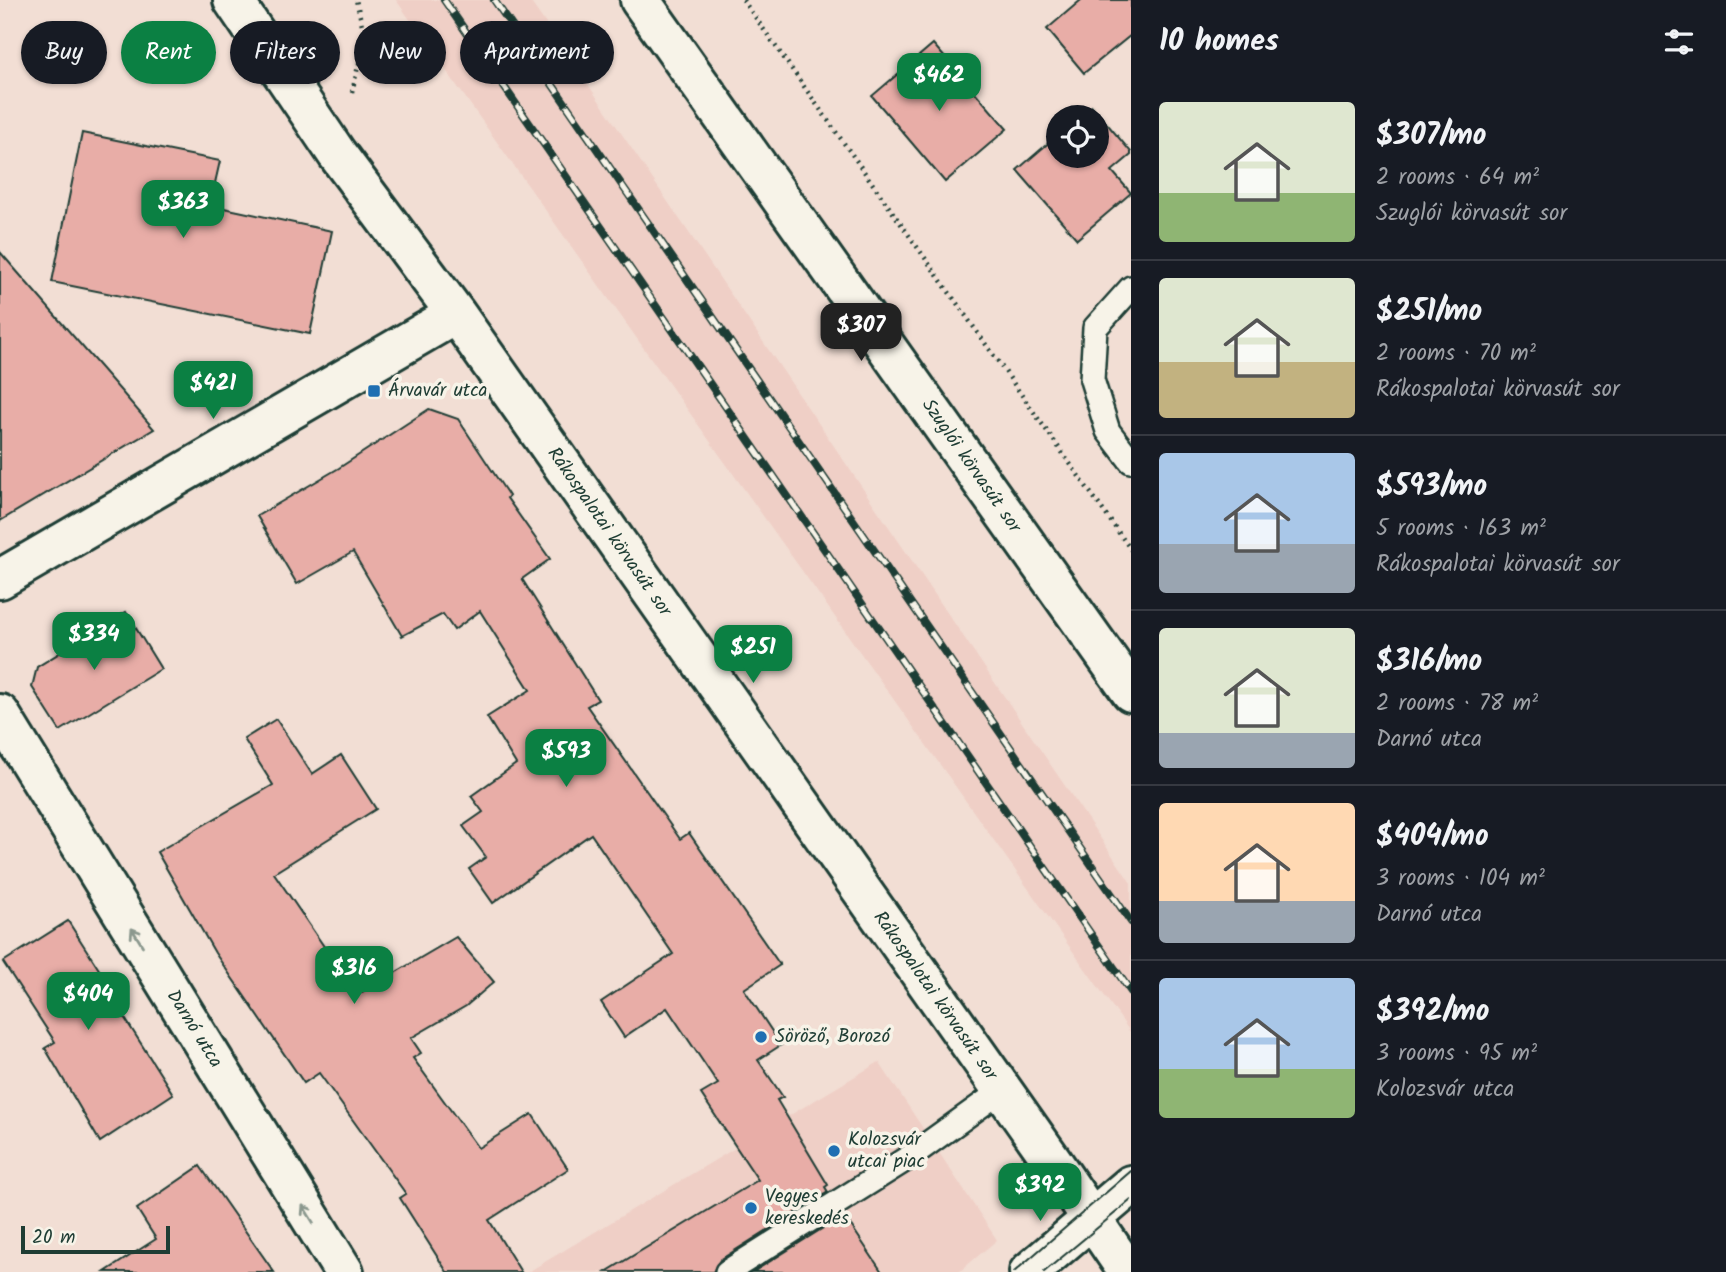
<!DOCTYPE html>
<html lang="en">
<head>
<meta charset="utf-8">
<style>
	body { margin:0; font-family:Kalam,sans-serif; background:#20242c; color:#f1f3f6; height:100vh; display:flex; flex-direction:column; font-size:26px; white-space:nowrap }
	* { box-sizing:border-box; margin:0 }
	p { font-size:23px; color:#9ea1a6 }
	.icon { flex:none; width:38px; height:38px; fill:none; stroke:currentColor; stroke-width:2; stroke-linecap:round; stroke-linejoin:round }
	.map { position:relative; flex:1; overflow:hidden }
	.details { display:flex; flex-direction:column; background:#171b24; width:595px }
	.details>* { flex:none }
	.banner { position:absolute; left:21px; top:21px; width:665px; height:63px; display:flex; gap:14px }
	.buttons { position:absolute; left:1046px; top:105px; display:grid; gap:14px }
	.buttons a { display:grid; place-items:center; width:63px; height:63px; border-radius:50%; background:#171b24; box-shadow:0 2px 5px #0004; font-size:35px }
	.scale { position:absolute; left:21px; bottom:18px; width:149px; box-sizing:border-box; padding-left:7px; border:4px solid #1f3d34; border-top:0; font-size:19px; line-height:24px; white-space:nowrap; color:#1f3d34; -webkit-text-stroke:5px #f7f3e8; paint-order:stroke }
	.price { position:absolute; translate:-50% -60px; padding:0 16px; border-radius:14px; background:#0b8043; color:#fff; font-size:23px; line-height:46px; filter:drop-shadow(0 2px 4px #0008) }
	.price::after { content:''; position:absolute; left:50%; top:42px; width:21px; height:16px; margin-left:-10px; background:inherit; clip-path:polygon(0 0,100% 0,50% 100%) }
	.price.active { background:#222; color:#fff }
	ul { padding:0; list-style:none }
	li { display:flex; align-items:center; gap:21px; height:175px; padding:0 28px }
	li+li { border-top:2px solid #363941 }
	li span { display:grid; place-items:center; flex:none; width:196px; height:140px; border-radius:7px; color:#555 }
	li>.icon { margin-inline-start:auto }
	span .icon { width:84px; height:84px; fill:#fffc; stroke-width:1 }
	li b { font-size:30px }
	h2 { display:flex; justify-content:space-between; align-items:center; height:84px; padding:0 28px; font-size:30px }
	.tag { padding:0 24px; border-radius:32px; background:#171b24; box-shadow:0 2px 5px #0004; font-size:24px; line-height:63px }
	.tag.active { background:#0b8043; color:#fff }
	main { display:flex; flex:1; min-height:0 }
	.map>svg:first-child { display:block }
	.built { fill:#efcfc6 }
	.building { fill:#e8ada7; stroke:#1f3d34; stroke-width:2 }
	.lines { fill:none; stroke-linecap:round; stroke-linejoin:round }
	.lane-casing { stroke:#1f3d34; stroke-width:28 }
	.street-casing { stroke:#1f3d34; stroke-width:44 }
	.secondary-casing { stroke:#1f3d34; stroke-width:44 }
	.path { stroke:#1f3d34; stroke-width:4.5; stroke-dasharray:2 5; stroke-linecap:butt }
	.lane { stroke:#f7f3e8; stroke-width:23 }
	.street { stroke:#f7f3e8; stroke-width:38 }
	.secondary { stroke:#f7f3e8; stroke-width:38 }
	.tram { stroke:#1f3d34; stroke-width:2 }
	.rail-casing { stroke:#1f3d34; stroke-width:8 }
	.rail { stroke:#f7f3e8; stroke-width:5; stroke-dasharray:16; stroke-linecap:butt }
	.oneway { stroke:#8b988e }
	.poi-dot { fill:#1f6fb2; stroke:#f7f3e8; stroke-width:2.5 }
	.labels { text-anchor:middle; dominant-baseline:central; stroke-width:7; stroke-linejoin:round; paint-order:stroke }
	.poi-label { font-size:19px; fill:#1f3d34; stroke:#f7f3e8; text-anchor:start }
	.street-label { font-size:19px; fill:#1f3d34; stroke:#f7f3e8 }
</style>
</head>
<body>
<main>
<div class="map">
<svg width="1131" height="1272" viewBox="0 0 1131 1272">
	<rect width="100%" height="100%" fill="#f2ded4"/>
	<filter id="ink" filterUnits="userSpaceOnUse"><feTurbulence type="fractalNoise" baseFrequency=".0143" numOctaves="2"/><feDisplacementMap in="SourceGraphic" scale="14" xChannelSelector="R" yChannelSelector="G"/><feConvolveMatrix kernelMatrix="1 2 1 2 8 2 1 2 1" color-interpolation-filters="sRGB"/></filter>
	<g filter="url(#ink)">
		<path class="built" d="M396,0H529L566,52L1131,883V1033Z
			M879,1062L997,1240L959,1272H528Z"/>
		<path class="building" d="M1081,0H1131V35L1084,73L1047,29Z
			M933,44L1007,129L945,182L872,96Z
			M1092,106L1131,152V155L1112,171L1131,193L1077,239L1017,170L1059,134V156H1097V117H1079Z
			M82,133L220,161L210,205L332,231L310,334L52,282Z
			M0,252L154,429L0,521Z
			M429,409L458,419L509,496L507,498L550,559L522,579L598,700L587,706L680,839L689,833L780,965L744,989L781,1045L758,1060L783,1097L777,1100L828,1185L825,1187L828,1192L720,1260L713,1272H606L758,1180L701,1094L718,1084L667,1008L624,1037L601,1002L673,954L591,834L493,903L469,869L486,857L463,826L483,812L471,796L516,764L487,717L530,690L480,611L454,630L443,614L402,636L353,552L297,584L257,516L339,468Z
			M126,612L161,669L60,731L32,687L37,667Z
			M276,719L312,774L341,755L376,809L274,873L357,995L456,937L494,982L466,1006L411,1038L421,1053L413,1058L478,1148L532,1114L568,1169L489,1220L521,1272H447L400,1198L406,1194L319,1073L304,1083L215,953L157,852L273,785L244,739Z
			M68,921L116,996L112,998L173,1094L100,1142L45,1048L55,1042L3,962Z
			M200,1166L274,1272H105L156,1239L137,1209Z
			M844,1215L882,1272H753Z"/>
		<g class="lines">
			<g class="lane-casing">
				<path id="lane" d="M1131,288L1095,328L1092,380L1108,431L1131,461
					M727,1272L908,1158L1001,1091"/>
			</g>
			<g class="street-casing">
				<path id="street" d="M233,0L337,154L456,314L1053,1162L1128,1272
					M640,0L1131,692
					M0,579L456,314
					M0,714L344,1272"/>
			</g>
			<g class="secondary-casing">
				<path id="secondary" d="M1029,1272L1131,1185"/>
			</g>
			<path class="path" d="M743,0L1131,550
				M352,92L365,37L356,0"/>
			<use href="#lane" class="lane"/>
			<use href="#street" class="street"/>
			<use href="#secondary" class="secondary"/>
			<path class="tram" d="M1014,1272L1131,1171
				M1044,1272L1131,1200"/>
			<g class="rail-casing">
				<path id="rail" d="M444,0L1131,992
					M494,0L1131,922"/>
			</g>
			<use href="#rail" class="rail"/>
		</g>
		<defs><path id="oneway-shaft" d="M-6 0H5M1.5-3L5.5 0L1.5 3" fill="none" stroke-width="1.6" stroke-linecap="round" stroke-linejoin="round" transform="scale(1.75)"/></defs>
		<g class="oneway">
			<use href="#oneway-shaft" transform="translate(137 937) rotate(-122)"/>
			<use href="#oneway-shaft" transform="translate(308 1214) rotate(-122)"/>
		</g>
	</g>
	<g class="poi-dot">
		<rect x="367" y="384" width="14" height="14" rx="3.5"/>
		<circle cx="761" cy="1037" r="7"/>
		<circle cx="834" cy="1151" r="7"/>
		<circle cx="751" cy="1208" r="7"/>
	</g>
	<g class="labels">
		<g class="poi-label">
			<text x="388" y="391">Árvavár utca</text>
			<text x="775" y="1037">Söröző, Borozó</text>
			<text x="848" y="1140">Kolozsvár<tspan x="848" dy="22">utcai piac</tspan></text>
			<text x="765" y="1197">Vegyes<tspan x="765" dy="22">kereskedés</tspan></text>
		</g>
		<g class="street-label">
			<text transform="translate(971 466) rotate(55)">Szuglói körvasút sor</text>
			<text transform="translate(609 532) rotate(55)">Rákospalotai körvasút sor</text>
			<text transform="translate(935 996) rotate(55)">Rákospalotai körvasút sor</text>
			<text transform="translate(194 1029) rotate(58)">Darnó utca</text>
		</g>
	</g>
</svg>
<div class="buttons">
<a><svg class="icon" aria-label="locate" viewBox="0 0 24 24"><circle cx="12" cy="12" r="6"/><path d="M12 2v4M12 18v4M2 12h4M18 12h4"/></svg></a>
</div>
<div class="scale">20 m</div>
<b class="price" style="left:939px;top:113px">$462</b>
<b class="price" style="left:183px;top:240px">$363</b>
<b class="price active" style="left:861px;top:363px">$307</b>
<b class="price" style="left:213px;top:421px">$421</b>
<b class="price" style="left:94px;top:672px">$334</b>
<b class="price" style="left:753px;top:685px">$251</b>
<b class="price" style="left:566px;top:789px">$593</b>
<b class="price" style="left:354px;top:1006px">$316</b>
<b class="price" style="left:88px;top:1032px">$404</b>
<b class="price" style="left:1040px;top:1223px">$392</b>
<div class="banner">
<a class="tag">Buy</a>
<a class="tag active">Rent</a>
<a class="tag">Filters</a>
<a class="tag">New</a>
<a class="tag">Apartment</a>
</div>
</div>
<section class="details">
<h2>10 homes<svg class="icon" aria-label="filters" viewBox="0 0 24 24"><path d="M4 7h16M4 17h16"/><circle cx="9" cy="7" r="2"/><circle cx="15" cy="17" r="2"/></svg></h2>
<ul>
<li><span style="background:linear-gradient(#dfe7d0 65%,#8fb573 0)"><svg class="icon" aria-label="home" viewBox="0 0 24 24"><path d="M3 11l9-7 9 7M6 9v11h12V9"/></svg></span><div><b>$307/mo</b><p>2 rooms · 64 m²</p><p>Szuglói körvasút sor</p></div></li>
<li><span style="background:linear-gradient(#dfe7d0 60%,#c2b280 0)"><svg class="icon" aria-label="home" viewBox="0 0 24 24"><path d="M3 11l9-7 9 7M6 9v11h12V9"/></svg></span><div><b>$251/mo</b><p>2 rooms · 70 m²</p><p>Rákospalotai körvasút sor</p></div></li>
<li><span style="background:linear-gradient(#a9c7e8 65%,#9aa5b1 0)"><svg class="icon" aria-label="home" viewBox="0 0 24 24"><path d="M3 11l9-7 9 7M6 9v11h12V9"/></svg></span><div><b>$593/mo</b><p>5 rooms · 163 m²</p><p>Rákospalotai körvasút sor</p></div></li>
<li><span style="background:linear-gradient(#dfe7d0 75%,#9aa5b1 0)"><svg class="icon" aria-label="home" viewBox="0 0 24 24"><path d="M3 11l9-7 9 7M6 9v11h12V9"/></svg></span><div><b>$316/mo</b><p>2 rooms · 78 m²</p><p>Darnó utca</p></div></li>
<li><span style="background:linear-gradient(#ffd9b3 70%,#9aa5b1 0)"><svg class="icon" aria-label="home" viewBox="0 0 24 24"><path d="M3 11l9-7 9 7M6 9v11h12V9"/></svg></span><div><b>$404/mo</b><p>3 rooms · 104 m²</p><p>Darnó utca</p></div></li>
<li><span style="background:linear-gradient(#a9c7e8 65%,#8fb573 0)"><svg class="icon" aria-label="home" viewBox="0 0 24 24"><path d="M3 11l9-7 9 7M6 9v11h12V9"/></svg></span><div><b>$392/mo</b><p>3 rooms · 95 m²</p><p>Kolozsvár utca</p></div></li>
</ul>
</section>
</main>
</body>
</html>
